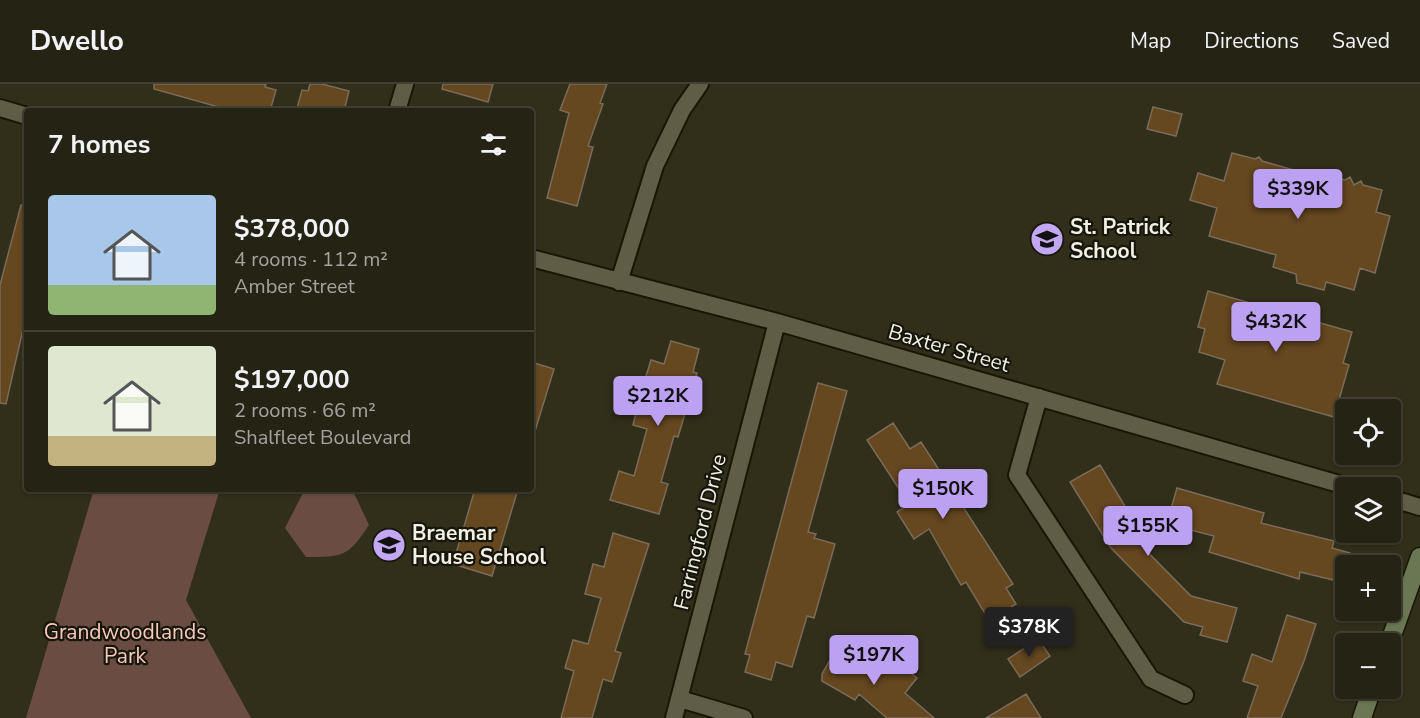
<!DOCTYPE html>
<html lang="en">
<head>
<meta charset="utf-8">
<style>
	body { margin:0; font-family:"Nunito Sans",sans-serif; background:#2d2b1d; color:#f1f3f6; height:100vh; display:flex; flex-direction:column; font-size:22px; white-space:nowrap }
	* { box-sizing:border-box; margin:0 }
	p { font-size:20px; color:#a3a4a0 }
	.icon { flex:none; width:33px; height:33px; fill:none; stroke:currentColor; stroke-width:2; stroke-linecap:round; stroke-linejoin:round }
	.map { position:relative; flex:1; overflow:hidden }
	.side { position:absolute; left:24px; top:24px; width:510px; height:384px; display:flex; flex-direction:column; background:#252314; border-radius:6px; box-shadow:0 2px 4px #0004,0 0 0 2px #424034 }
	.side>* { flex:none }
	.tools { position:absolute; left:1335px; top:315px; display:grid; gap:12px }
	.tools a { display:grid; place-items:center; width:66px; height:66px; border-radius:6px; background:#252314; box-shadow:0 2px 4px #0004,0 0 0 2px #424034; font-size:30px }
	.price { position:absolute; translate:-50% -51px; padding:0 14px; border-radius:6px; background:#bca0f2; color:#111; font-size:20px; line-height:39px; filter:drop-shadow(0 2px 3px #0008) }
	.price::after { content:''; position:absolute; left:50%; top:36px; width:18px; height:14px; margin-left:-9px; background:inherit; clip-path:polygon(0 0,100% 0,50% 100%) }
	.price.current { background:#222; color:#fff }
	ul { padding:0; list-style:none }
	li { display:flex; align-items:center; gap:18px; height:150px; padding:0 24px }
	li+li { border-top:2px solid #424034 }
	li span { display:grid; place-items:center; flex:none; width:168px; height:120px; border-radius:6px; color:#555 }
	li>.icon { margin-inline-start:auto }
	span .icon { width:72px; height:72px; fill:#fffc; stroke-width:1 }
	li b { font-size:26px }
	h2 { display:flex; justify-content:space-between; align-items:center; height:72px; padding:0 24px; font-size:26px }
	header { display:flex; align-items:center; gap:36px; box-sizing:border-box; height:84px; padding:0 30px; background:#252314; border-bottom:2px solid #424034 }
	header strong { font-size:28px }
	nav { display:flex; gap:33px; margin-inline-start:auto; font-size:21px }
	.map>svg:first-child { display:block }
	.green { fill:#6a4c42 }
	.building { fill:#654720; stroke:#7b6b59; stroke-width:1.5 }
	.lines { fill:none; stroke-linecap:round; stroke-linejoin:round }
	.street-casing { stroke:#191604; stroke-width:20 }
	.secondary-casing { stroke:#191604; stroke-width:21 }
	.street { stroke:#5f5d46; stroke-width:16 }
	.secondary { stroke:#6a7752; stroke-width:18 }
	.labels { text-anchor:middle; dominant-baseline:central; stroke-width:4.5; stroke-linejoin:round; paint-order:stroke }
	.poi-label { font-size:21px; font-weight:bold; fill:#f1f0e3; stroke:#17160d; text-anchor:start }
	.street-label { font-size:21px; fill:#f1f0e3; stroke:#17160d }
	.park-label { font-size:21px; fill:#f9c9ba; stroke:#17160d }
</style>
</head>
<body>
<header>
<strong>Dwello</strong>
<nav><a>Map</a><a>Directions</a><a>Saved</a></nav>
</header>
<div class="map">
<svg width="1420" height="634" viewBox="0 0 1420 634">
	<rect width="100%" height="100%" fill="#312f1a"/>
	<path class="green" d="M94,405H220L186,516L251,634H26Z
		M305,405H352L369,441C348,473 343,473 306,473L285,444Z"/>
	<path class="building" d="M154,0H266L265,3L276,6L270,27H233L154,5Z
		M310,0H322L349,7L344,27H308L297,24L302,6L308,7Z
		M443,0H493L488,18L442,5Z
		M570,0H607L600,19L603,20L588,62L593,63L577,122L547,114L569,29L560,26Z
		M1153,23L1182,30L1176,52L1147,45Z
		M1232,69L1255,75L1259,73L1262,77L1311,91L1312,87L1345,96L1350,93L1354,101L1361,97L1363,101L1382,106L1376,128L1390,132L1375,189L1360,184L1354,206L1326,198L1324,206L1297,199L1296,190L1273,183L1276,171L1209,152L1217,124L1190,116L1198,89L1224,97Z
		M21,121L27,122V228L6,320L0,319V201Z
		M1208,207L1352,248L1343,279L1349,281L1334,333L1217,300L1225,276L1199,268L1205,245L1198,243Z
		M671,257L699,265L693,288L697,289L678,353L674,352L661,398L668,400L659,430L610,416L619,387L634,392L647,345L633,341L642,305L651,276L664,280Z
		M531,278L554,285L535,347L531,346Z
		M818,299L847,307L808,448L816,450L814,454L835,460L814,534L807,532L792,583L776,578L771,596L745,588L750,571L745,570Z
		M893,339L910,365L921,358L1013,500L1006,504L1016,520L989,536L966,498L961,501L929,445L914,455L897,428L909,420L867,356Z
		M1100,381L1134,437L1124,444L1191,512L1237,524L1227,558L1200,551L1203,543L1184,538L1111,464L1070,398Z
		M1177,404L1264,429L1261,439L1334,457L1332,464L1350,469L1342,498L1300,488L1299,495L1209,468L1214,452L1183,444L1185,439L1168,435Z
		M475,405H518L492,492L453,480Z
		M613,449L649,460L615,567L621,569L612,598L603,595L592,634H561L574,587L565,584L573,556L588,560L601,514L585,510L593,480L604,483Z
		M1287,531L1316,540L1304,577L1281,634H1247L1258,602L1243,597L1252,570L1272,578Z
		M1038,555L1050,572L1020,593L1008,575Z
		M837,564L882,590L894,576L917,594L905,609L934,634H887L859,610L855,616L822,597V590Z
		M1026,610L1041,634H986Z"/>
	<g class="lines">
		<g class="street-casing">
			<path id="street" d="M0,24L27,32
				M397,27L405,0
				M531,174L777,238L1353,404
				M619,198L655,82L682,26L700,0
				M1039,313L1017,391L1151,595L1185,611
				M1390,414L1420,423
				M680,615L744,634
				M674,634L777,238"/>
		</g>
		<g class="secondary-casing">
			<path id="secondary" d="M1389,560L1420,473
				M1362,634L1372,604"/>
		</g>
		<use href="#street" class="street"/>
		<use href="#secondary" class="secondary"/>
	</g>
	<defs>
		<g id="school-disc" transform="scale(1.725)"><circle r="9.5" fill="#c3a7f2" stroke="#17160d"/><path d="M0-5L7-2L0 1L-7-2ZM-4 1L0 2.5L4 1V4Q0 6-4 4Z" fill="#111"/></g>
	</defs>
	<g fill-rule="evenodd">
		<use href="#school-disc" x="1047" y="155"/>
		<use href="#school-disc" x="389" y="461"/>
	</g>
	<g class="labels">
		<g class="poi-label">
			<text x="1070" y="143">St. Patrick<tspan x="1070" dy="24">School</tspan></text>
			<text x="412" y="449">Braemar<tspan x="412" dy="24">House School</tspan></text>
		</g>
		<g class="street-label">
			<text transform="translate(949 264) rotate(16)">Baxter Street</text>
			<text transform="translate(700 448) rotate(-76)">Farringford Drive</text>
		</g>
		<g class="park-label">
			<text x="125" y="548">Grandwoodlands<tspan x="125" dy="24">Park</tspan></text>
		</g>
	</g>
</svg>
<div class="tools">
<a><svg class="icon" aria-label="locate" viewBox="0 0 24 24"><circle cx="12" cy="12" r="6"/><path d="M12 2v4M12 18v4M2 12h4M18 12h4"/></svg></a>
<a><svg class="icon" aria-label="layers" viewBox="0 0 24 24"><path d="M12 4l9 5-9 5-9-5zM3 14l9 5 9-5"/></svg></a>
<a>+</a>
<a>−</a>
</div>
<b class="price" style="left:1298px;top:136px">$339K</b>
<b class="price" style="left:1276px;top:269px">$432K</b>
<b class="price" style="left:658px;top:343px">$212K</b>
<b class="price" style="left:943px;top:436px">$150K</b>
<b class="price" style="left:1148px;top:473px">$155K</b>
<b class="price current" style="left:1029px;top:574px">$378K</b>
<b class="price" style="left:874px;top:602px">$197K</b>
<section class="side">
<h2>7 homes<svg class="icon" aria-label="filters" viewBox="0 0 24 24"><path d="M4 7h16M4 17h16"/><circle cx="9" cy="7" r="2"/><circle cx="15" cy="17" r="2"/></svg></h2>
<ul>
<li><span style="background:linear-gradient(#a9c7e8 75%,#8fb573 0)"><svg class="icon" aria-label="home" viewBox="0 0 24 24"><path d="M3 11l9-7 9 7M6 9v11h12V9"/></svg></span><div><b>$378,000</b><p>4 rooms · 112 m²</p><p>Amber Street</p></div></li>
<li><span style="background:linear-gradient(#dfe7d0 75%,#c2b280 0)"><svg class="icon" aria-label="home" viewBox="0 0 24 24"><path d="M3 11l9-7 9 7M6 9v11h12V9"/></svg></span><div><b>$197,000</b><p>2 rooms · 66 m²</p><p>Shalfleet Boulevard</p></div></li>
</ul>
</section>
</div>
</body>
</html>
